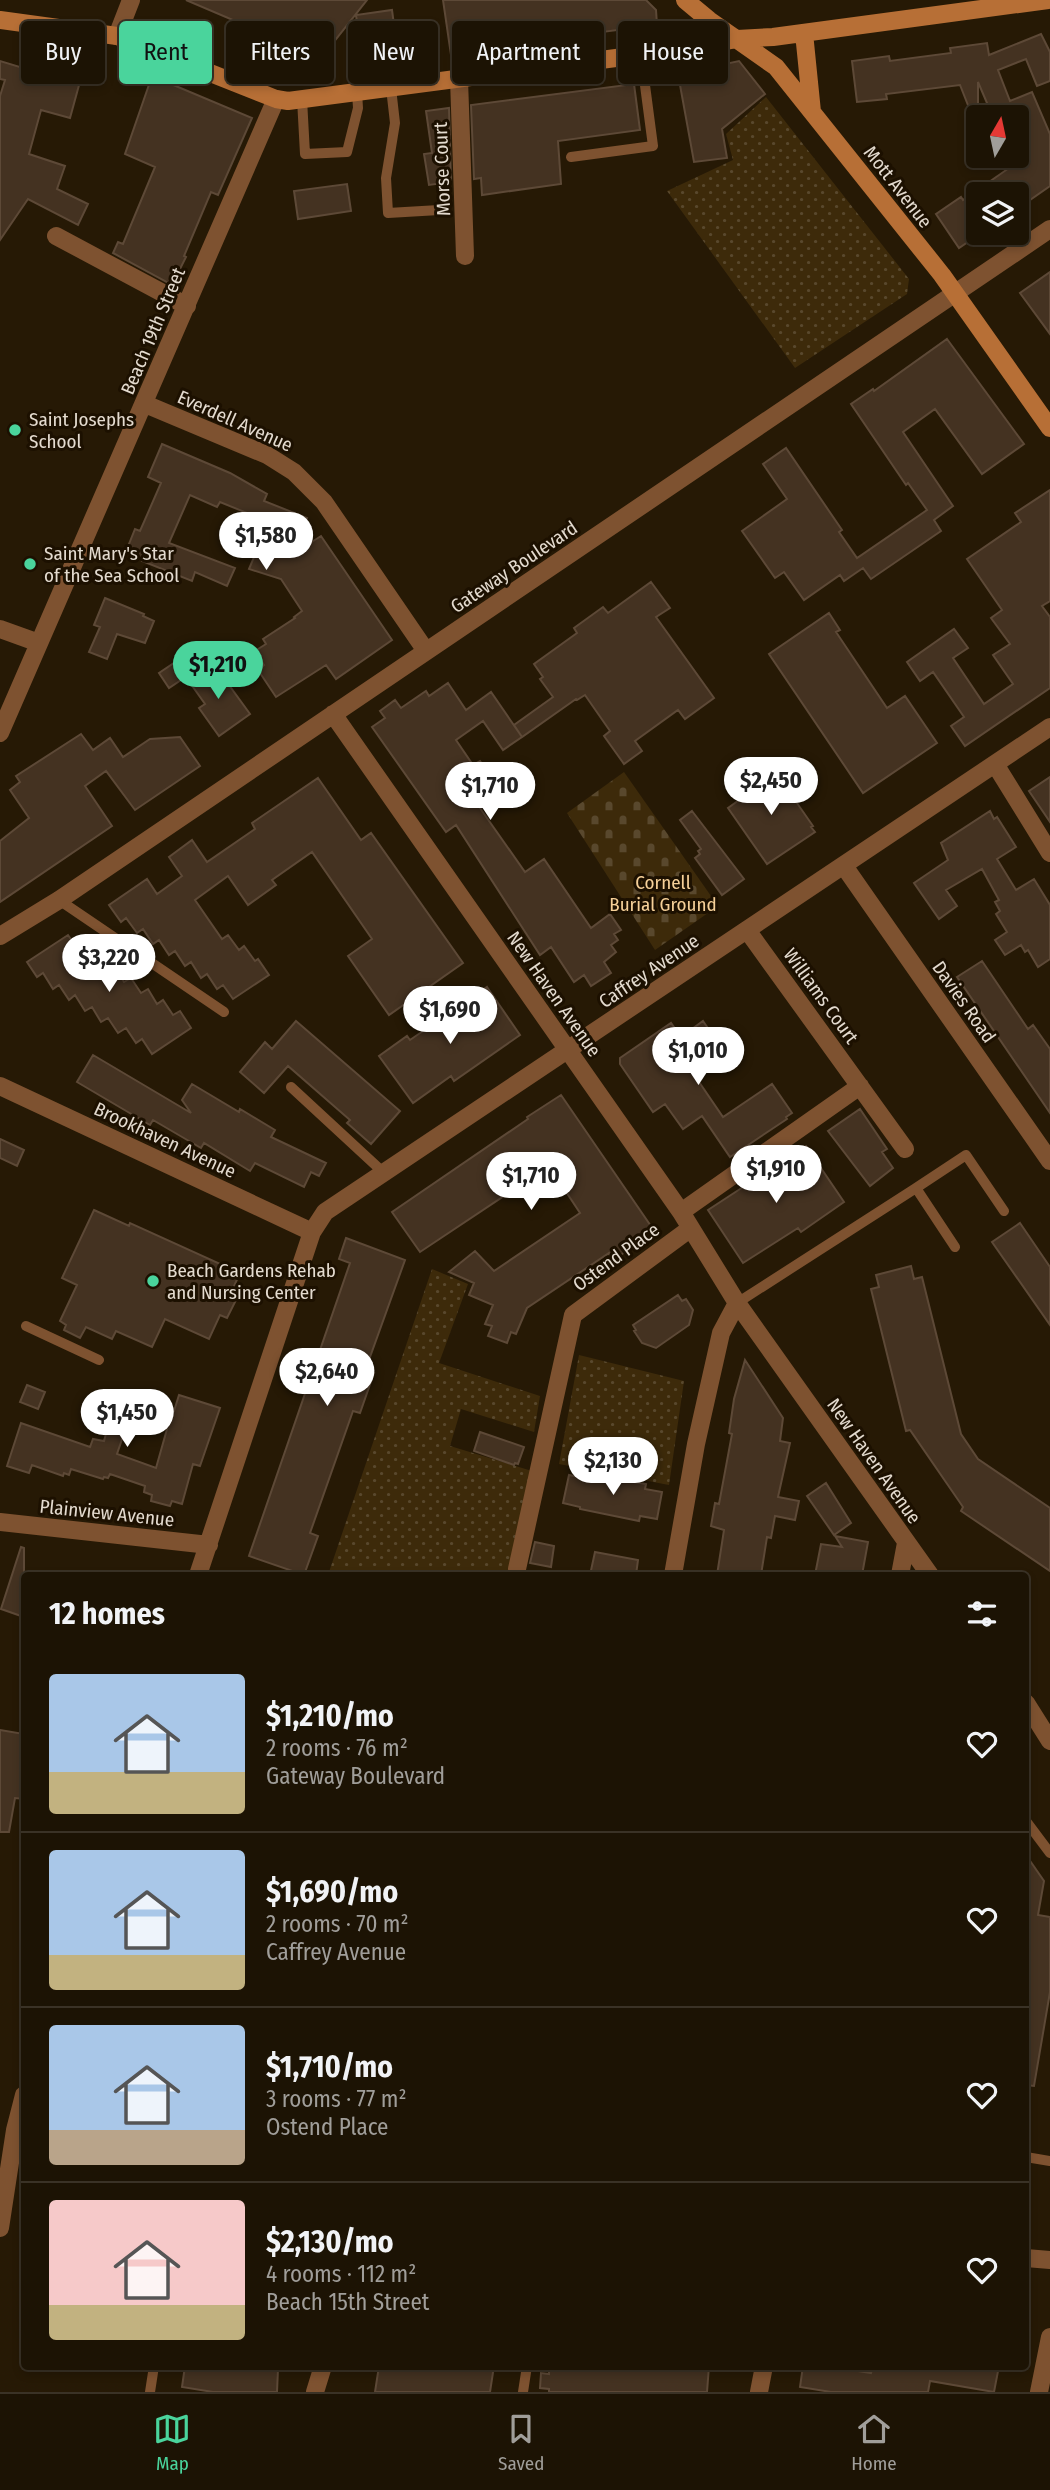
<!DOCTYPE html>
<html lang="en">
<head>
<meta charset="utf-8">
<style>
	body { margin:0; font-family:"Fira Sans Condensed",sans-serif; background:#292013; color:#f1f3f6; height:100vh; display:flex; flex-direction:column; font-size:26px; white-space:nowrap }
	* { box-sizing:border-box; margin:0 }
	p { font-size:23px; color:#a09e9a }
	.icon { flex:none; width:38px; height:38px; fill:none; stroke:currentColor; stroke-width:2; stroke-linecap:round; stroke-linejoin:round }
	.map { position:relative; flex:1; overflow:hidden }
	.side { position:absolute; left:21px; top:1572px; width:1008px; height:798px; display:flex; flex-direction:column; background:#1c1304; border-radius:7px; box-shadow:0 4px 10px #0003,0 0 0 2px #3a3226 }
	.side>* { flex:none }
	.guide { position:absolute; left:21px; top:21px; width:1008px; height:63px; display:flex; gap:14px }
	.needle { width:46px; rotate:9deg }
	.controls { position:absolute; left:966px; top:105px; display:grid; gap:14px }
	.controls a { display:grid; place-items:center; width:63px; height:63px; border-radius:7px; background:#1c1304; box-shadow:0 4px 10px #0003,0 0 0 2px #3a3226; font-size:35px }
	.price { position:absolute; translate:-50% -60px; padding:0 16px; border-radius:24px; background:#fff; color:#222; font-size:23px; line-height:46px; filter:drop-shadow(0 2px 4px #0008) }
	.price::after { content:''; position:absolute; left:50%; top:42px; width:21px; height:16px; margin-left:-10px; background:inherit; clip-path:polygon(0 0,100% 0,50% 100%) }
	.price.on { background:#4ad49c; color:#111 }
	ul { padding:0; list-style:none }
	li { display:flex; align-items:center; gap:21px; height:175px; padding:0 28px }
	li+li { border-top:2px solid #3a3226 }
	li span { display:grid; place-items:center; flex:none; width:196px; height:140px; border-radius:7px; color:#555 }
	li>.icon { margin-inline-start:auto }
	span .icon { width:84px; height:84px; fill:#fffc; stroke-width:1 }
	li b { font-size:30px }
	h2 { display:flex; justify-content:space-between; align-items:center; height:84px; padding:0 28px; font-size:30px }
	.pill { padding:0 24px; border-radius:7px; background:#1c1304; box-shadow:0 4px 10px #0003,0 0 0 2px #3a3226; font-size:24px; line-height:63px }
	.pill.on { background:#4ad49c; color:#111 }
	.tab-bar { display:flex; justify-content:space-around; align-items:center; height:98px; border-top:2px solid #3a3226; background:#1c1304; font-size:19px; color:#a09e9a }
	.tab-bar a { display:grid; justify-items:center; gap:4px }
	.tab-bar .on { color:#4ad49c }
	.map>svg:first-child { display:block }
	.grass { fill:url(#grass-dots) }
	.cemetery { fill:url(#cemetery-stones) }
	.building { fill:#443221; stroke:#5d4937; stroke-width:2; fill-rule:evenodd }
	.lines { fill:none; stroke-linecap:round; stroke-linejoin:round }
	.lane { stroke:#7e5230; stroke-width:10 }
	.street { stroke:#7e5230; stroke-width:18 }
	.secondary { stroke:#b76f36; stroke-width:18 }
	.poi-dot { fill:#4ad49c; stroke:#1c1000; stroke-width:2.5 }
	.labels { text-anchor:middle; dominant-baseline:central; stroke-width:6; stroke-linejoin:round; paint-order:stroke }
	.street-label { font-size:19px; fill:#e4dbcf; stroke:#1c1000 }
	.poi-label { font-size:19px; fill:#e4dbcf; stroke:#1c1000; text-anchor:start }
	.park-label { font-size:19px; fill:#f6d098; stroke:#1c1000 }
</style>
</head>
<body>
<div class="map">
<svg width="1050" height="2392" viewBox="0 0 1050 2392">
	<defs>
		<pattern id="grass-dots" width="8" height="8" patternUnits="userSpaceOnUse" patternTransform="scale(1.75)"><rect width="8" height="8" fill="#3d2a0a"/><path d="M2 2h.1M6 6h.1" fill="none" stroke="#59482d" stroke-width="1.8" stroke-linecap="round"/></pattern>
		<pattern id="cemetery-stones" width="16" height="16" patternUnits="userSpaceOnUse" patternTransform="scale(1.75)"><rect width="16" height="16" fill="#3d2a0a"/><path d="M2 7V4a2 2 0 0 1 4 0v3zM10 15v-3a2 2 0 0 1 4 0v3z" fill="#59482d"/></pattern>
	</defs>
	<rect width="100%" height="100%" fill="#261905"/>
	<path class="grass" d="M766,97L909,279L907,294L795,368L667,191L733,160L726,134Z
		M432,1269L468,1284L439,1363L540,1396L534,1432L461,1409L450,1446L532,1471L512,1573L524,1575H328Z
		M579,1355L684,1381L669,1485L559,1464Z"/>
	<path class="cemetery" d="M624,772L718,906L655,950L567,813Z"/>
	<path class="building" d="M186,0H367L310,72L297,74L264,64L282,41Z
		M443,0H646L656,10L657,25L579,35L578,32L508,40L472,46L473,52L451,55Z
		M392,10L399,62L363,67L356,15Z
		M1041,34L1050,52V81L1037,86L1026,59L998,70L1010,101L1032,92L1050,134V186L1017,209V194H978V235L959,248L936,214L961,197L963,200L1012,166L1008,156H1017V117H978L977,128L960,85L886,94L887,99L857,102L852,61L889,56L890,61L951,53L950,48L987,43L989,55ZM978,82L990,110L978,115Z
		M64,50L87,56L70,118L41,110L29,154L65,166L57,189L88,204L78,225L28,199L0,240V96L5,80L0,79V61L56,78Z
		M739,61L765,94L722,129L727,158L694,162L678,74Z
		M152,76L252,118L218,195L211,192L184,256L186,257L172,285L113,253L118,242L123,244L155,167L125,154Z
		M634,84L640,130L558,141L561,184L482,195L481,178L474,179L471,105Z
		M449,108L451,182L429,185L424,154L432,153L426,111Z
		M347,184L351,211L298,219L294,191Z
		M1050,272V334L1020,293Z
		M947,339L1024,444L982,474L935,409L903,432L953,506L934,520L941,531L871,579L863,568L844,581L840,575L804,600L784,572L775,578L742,531L787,499L763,464L786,448L842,530L839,532L857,558L927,510L908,483L906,485L851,404L873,389L874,391Z
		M162,444L230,473L267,494L264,501L307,518L293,554L321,536L392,640L336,679L326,665L276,697L258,670L264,665L255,651L266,644L263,639L295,618L294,617L302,611L281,579L249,569L269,522L220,502L217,507L190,495L169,543L235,568L227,586L195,572L192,581L142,561L143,558L133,554L134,552L127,549L135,529L140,531L161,483L148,477Z
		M1050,490V601L1042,606L1050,617V688L965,746L951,726L964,717L933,672L920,681L907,662L954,629L968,648L953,658L984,704L1013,684L993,655L1010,644L991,618L1002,610L967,559L1021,522L1015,513Z
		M651,582L670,608L656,617L714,698L685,719L678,710L635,741L642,751L624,764L604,736L610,731L585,695L577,700L576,699L522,737L514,725L553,697L540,679L543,677L534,664L577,633L574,628L603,607L608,613Z
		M105,598L144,614L143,616L154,621L145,643L117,634L107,659L89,652L100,627L94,625Z
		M829,613L840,630L836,632L887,708L905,696L937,743L863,793L769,654Z
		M174,663L184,678L169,688L159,673Z
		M203,669L209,677L218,670L250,714L219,736L199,708L205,704L188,680Z
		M448,683L466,710L491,692L522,737L503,750L483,721L456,740L473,765L480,761L502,793L480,808L525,872L544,859L591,928L610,914L621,930L614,934L618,940L611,945L616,952L604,962L611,973L591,986L584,975L574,982L551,947L540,955L456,825L446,832L372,727L385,718L380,711L395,700L401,708L426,691L429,696Z
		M81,734L93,750L110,738L123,757L150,739L180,737L200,766L135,810L106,771L85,786L112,826L0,902V841L29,818L10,790L20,782L16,776Z
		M763,765L785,796L790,793L813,826L811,827L815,832L767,864L728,808L753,790L745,778Z
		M1050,777V822L1029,791Z
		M318,778L361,840L371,833L463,963L389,1015L348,956L372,939L312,852L272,880L276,885L248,905L228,876L195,900L222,939L228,935L239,950L244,946L255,961L258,959L269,975L233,999L223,985L217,989L207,974L201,978L191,962L185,966L175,951L169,955L159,940L153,944L143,929L137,933L126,918L121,922L109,905L147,879L157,894L182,876L169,857L192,840L207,862L255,829L252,823Z
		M692,811L744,879L722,895L695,858L700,854L698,851L701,849L680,820Z
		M990,811L994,819L997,817L1016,847L997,859L1016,890L1034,879L1050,905V959L1038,967L1028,950L1025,952L1021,945L1005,955L995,940L1007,932L996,914L1000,911L995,902L999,900L982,869L946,890L957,906L939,919L914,883L948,860L941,843Z
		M68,935L77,948L83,944L92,959L99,955L109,971L115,967L124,982L131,978L141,993L148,989L157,1004L163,1000L173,1015L180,1011L191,1028L152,1054L142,1039L136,1043L126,1028L118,1033L108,1018L101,1022L92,1007L85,1011L75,995L69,1000L59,985L53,989L43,973L37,977L27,962Z
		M982,961L1028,1029L1033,1025L1050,1049V1113L957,977Z
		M487,987L520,1035L454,1081L451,1076L413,1103L379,1056L407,1036L410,1040Z
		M296,1021L400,1111L371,1144L347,1123L350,1120L288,1066L264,1093L240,1072L265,1042L272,1049Z
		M703,1021L726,1054L695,1076L723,1117L772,1084L792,1113L786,1117L787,1119L730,1157L702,1116L683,1129L665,1104L653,1112L620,1064V1058L671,1023L681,1037Z
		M93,1055L191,1113L182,1100L192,1084L239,1112L240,1109L275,1130L271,1137L326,1163L319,1176L311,1172L304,1187L255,1163L250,1171L204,1143L201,1148L153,1120L150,1125L77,1082Z
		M561,1095L655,1232L613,1260L609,1253L527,1308L516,1334L511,1332L507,1343L488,1336L492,1326L485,1324L493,1305L469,1295L474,1283L449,1272L475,1251L494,1271L580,1213L549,1166L420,1252L392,1212L528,1119L527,1117Z
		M860,1109L887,1149L882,1152L893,1168L870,1186L828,1131Z
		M0,1139L24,1150L17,1166L0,1158Z
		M806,1146L844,1202L801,1232L798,1228L743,1263L708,1210Z
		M94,1210L129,1226L130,1223L240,1273L229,1297L236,1300L227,1318L220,1315L209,1339L165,1319L152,1347L116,1331L112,1339L86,1327L80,1338L64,1330L66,1325L60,1321L77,1285L62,1278Z
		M1020,1223L1050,1267V1325L992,1242Z
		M346,1238L405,1260L365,1371L374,1373L360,1413L353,1411L310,1533L318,1536L304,1575L249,1556L350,1263L339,1259Z
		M911,1266L914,1279L922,1277L961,1434L978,1459L1050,1508V1571L961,1511L963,1507L910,1430L906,1431L871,1289L879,1287L876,1275Z
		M678,1295L682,1301L686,1299L693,1310L689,1325L656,1348L642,1343L634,1331L636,1330L633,1325Z
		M745,1360L783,1418L780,1441L790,1443L778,1497L799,1501L795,1520L775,1516L771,1538L767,1537L761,1575H717L724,1530L711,1526L715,1503L719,1504L732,1434L729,1433L734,1399Z
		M27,1385L45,1392L38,1409L20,1402Z
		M179,1395L220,1408L200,1466L193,1464L182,1504L172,1501L170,1506L151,1501L152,1495L144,1492L145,1486L110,1474L108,1478L104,1477L103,1479L71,1469L69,1475L64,1473L63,1476L32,1465L29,1473L7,1466L21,1423L90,1447L93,1439L104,1441L113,1408L131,1413L117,1454L156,1468L167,1429L135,1417L141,1399L174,1411Z
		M480,1432L524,1447L518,1464L515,1463L514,1465L474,1451Z
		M585,1474L646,1484L645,1489L662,1492L657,1519L640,1516L639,1521L580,1509V1507L563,1503L569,1475L584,1478Z
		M826,1483L851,1523L834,1535L807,1496Z
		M835,1536L868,1542L862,1575H815L821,1544L842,1547Z
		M535,1542L554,1546L551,1567L530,1563Z
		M21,1547L24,1548V1617L1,1609Z
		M595,1552L638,1560L636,1575H590Z
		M0,1730L24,1734V1799L15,1798L9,1832H0Z
		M1026,1855L1044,1881L1038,1915L1050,1917V1992L1034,2086L1026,2085Z
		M185,2366H260L278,2369L277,2392H213L182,2387Z
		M379,2366H494L490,2392H375Z
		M549,2366H709L707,2392H549V2389L540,2388L541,2373L549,2374Z
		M803,2366H827L871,2373L873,2366H999L994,2392L930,2381L928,2392H831L800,2387Z"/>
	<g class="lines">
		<path class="lane" d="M391,88L395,123L386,178L388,213L439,210
			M302,99L305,154L347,152L358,108L357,92
			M571,157L653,146L641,55
			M59,900L224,1012
			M291,1087L384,1173
			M955,1247L916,1188L966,1155L1004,1211
			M737,1303L916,1188
			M26,1326L99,1360
			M1026,1821L1050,1853
			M1026,2157L1050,2161
			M150,2392L154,2366
			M523,2392L527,2366"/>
		<path class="street" d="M117,36L131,0
			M459,79L465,256
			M56,236L187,306
			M145,404L267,455L294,472L324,502L426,651
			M0,629L39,643
			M333,714L681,1212L737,1303L930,1575
			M0,733L276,99
			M995,764L1050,853
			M844,866L1050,1161
			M747,930L905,1149
			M0,936L59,900L1050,229
			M0,1086L312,1232
			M681,1212L860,1086
			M0,1522L209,1545
			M517,1569L573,1315L691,1228
			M198,1575L312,1232L325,1212L1050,727
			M673,1575L696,1444L721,1333L737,1303
			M900,1575L906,1543
			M1026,1703L1050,1741
			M0,2228L15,2130L24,2095
			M1026,2258L1050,2260
			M315,2392L323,2366
			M759,2392L764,2366
			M1039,2392L1050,2337"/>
		<path class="secondary" d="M685,0L709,20L776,67L942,275L1050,428
			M0,20L117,36L276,99L288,101L677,50L737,39L773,37L1048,0
			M804,33L812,112"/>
	</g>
	<g class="poi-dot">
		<circle cx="15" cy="430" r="7"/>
		<circle cx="30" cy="564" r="7"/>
		<circle cx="153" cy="1281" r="7"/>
	</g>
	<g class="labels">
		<g class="street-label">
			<text transform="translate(442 169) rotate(-92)">Morse Court</text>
			<text transform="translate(898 187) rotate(52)">Mott Avenue</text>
			<text transform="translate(153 331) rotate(-67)">Beach 19th Street</text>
			<text transform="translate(235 421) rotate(24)">Everdell Avenue</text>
			<text transform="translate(514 567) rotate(-34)">Gateway Boulevard</text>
			<text transform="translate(649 971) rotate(-34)">Caffrey Avenue</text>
			<text transform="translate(554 994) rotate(55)">New Haven Avenue</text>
			<text transform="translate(821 996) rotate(54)">Williams Court</text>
			<text transform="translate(964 1002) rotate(55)">Davies Road</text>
			<text transform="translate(165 1140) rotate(25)">Brookhaven Avenue</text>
			<text transform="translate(616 1257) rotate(-36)">Ostend Place</text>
			<text transform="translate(874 1461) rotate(55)">New Haven Avenue</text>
			<text transform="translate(107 1513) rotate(6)">Plainview Avenue</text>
		</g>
		<g class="poi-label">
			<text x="29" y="419">Saint Josephs<tspan x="29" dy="22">School</tspan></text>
			<text x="44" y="553">Saint Mary's Star<tspan x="44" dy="22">of the Sea School</tspan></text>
			<text x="167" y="1270">Beach Gardens Rehab<tspan x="167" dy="22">and Nursing Center</tspan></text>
		</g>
		<g class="park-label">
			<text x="663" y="882">Cornell<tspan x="663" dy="22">Burial Ground</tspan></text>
		</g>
	</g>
</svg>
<div class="controls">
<a><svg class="needle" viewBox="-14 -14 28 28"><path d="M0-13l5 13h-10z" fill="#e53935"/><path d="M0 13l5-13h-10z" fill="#a09e9a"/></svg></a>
<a><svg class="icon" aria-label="layers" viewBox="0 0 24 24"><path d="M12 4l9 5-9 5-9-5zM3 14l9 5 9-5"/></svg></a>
</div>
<b class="price" style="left:266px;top:572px">$1,580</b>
<b class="price on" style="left:218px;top:701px">$1,210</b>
<b class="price" style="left:771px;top:817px">$2,450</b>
<b class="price" style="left:490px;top:822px">$1,710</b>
<b class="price" style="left:109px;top:994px">$3,220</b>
<b class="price" style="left:450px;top:1046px">$1,690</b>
<b class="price" style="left:698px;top:1087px">$1,010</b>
<b class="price" style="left:776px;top:1205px">$1,910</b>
<b class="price" style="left:531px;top:1212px">$1,710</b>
<b class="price" style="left:327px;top:1408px">$2,640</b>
<b class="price" style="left:127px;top:1449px">$1,450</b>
<b class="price" style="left:613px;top:1497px">$2,130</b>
<div class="guide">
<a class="pill">Buy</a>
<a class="pill on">Rent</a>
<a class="pill">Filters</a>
<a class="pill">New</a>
<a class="pill">Apartment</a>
<a class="pill">House</a>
</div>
<section class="side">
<h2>12 homes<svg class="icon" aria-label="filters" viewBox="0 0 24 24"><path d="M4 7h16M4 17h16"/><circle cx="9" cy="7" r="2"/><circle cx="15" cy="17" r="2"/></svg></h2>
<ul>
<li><span style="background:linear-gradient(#a9c7e8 70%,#c2b280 0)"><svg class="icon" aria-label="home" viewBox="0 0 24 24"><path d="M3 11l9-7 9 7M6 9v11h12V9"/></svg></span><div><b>$1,210/mo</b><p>2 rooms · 76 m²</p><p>Gateway Boulevard</p></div><svg class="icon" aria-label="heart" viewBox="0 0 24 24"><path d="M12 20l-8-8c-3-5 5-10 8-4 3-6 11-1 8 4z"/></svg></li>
<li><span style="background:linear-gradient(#a9c7e8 75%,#c2b280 0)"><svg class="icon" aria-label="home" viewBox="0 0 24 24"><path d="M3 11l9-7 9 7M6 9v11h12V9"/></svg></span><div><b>$1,690/mo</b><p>2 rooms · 70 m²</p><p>Caffrey Avenue</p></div><svg class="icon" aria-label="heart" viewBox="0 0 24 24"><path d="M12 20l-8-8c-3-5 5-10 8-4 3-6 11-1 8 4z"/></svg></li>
<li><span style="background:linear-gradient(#a9c7e8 75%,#b9a48a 0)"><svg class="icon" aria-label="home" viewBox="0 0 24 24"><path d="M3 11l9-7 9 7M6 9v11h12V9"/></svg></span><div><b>$1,710/mo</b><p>3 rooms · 77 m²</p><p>Ostend Place</p></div><svg class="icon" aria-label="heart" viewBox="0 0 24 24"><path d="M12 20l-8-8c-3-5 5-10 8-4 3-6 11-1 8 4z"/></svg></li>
<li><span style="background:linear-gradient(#f6c9c9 75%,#c2b280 0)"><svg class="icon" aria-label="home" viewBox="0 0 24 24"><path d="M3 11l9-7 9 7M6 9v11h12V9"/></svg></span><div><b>$2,130/mo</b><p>4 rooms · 112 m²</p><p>Beach 15th Street</p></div><svg class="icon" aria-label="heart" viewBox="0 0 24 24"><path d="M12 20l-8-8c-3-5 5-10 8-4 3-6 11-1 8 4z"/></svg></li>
</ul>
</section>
</div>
<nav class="tab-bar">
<a class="on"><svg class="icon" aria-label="map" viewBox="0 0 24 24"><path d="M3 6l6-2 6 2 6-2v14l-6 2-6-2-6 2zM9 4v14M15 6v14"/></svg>Map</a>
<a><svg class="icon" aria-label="saved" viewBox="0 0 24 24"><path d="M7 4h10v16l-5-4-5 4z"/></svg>Saved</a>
<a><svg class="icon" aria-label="home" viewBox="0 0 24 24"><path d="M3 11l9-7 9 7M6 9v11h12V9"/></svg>Home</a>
</nav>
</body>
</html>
